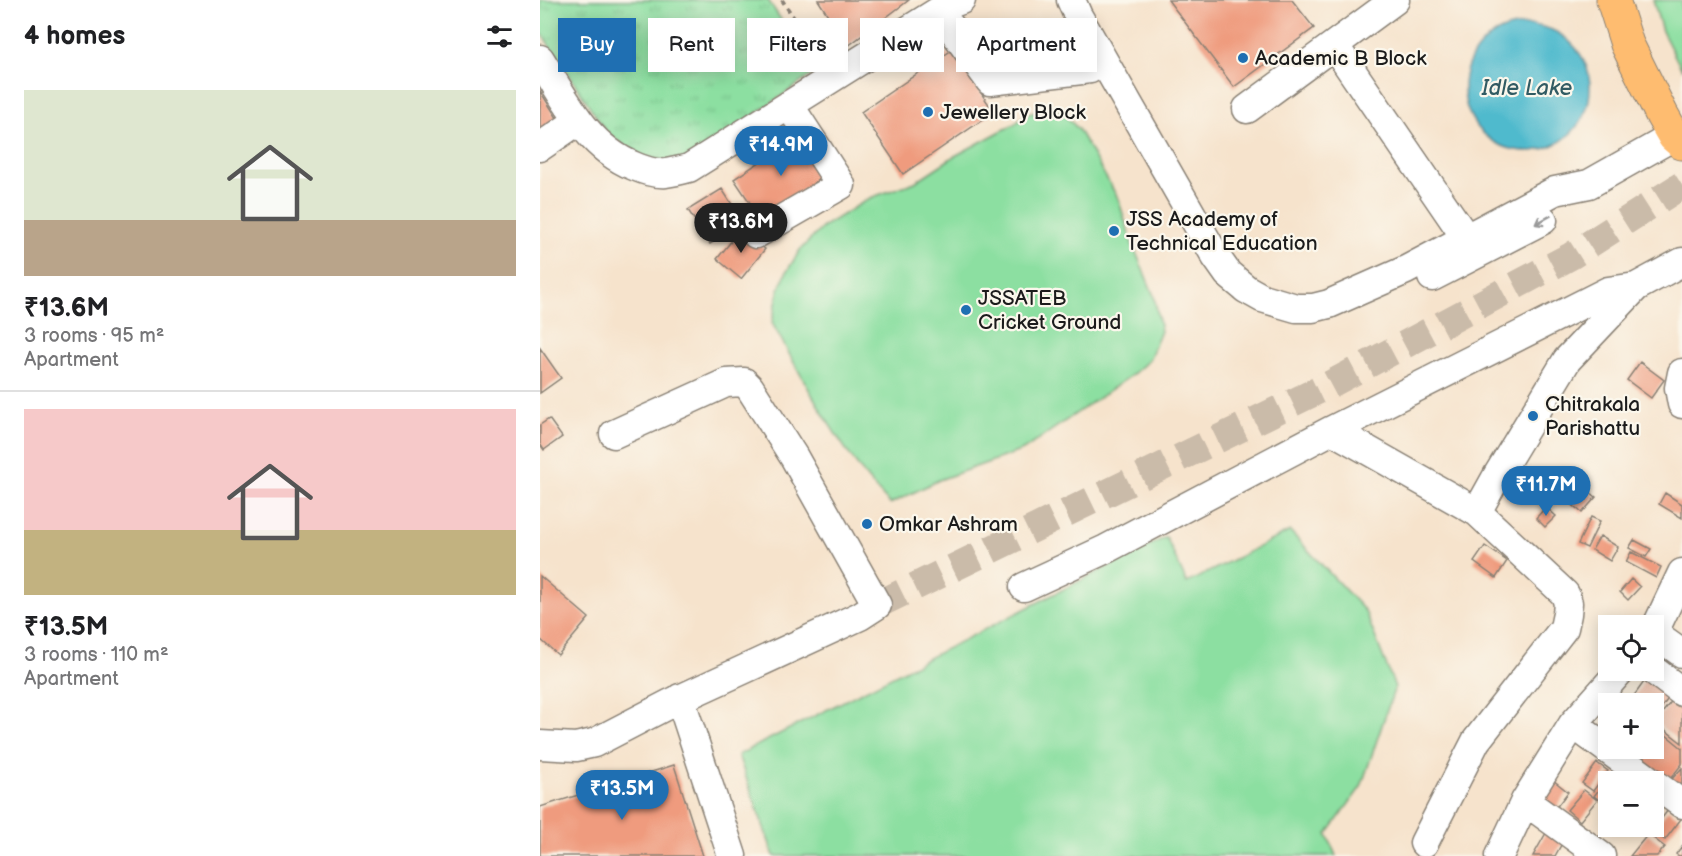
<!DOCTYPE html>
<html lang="en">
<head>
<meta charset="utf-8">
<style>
	body { margin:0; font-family:"Balsamiq Sans",sans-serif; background:#f6f6f6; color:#202124; height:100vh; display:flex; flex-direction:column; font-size:22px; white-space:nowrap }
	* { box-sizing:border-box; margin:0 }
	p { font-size:20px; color:#757577 }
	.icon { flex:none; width:33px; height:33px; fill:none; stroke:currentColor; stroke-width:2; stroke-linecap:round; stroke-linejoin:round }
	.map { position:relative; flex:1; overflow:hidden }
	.drawer { display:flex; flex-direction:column; background:#fff; width:540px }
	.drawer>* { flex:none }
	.top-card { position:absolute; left:18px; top:18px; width:570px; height:54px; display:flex; gap:12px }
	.fabs { position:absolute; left:1058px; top:615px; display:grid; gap:12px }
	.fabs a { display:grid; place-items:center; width:66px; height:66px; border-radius:0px; background:#fff; box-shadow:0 3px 15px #0003; font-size:30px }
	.price { position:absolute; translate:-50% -51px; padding:0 14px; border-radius:21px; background:#1f6fb2; color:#fff; font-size:20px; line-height:39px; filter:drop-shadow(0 2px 3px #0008) }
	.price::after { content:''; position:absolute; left:50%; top:36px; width:18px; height:14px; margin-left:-9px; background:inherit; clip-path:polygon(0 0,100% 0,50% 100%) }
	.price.active { background:#222; color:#fff }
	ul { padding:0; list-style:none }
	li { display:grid; align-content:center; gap:12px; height:318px; padding:0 24px }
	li+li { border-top:2px solid #e0e0e0 }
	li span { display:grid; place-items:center; height:186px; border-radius:0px; color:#555 }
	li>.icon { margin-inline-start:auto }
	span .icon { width:108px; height:108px; fill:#fffc; stroke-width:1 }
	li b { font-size:26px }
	h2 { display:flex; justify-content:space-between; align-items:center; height:72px; padding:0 24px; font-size:26px }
	.tag { padding:0 21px; border-radius:0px; background:#fff; box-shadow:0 3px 15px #0003; font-size:21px; line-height:54px }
	.tag.active { background:#1f6fb2; color:#fff }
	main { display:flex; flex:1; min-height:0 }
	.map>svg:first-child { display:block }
	.grass { fill:#8cdfa1; stroke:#547e5e; stroke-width:1.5 }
	.park { fill:url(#park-tufts); stroke:#547e5e; stroke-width:1.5 }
	.water { fill:#50bacd; stroke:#366b74; stroke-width:1.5 }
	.building { fill:#ef9b7e }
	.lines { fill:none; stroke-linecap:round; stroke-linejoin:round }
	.minor-tunnel { stroke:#cabba9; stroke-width:28; stroke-dasharray:28 14; stroke-linecap:butt }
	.minor-casing { stroke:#898074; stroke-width:31 }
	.major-casing { stroke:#898074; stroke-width:35 }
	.path { stroke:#898074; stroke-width:4; stroke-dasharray:4.5 4.5; stroke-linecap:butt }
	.minor { stroke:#fff; stroke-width:28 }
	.major { stroke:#febc70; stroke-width:33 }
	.oneway { stroke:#999 }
	.poi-dot { fill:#1f6fb2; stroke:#fbf7ec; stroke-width:2 }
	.labels { text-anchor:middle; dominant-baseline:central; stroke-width:4.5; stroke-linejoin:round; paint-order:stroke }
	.poi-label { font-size:21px; fill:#1c1c1c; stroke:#fbf7ec; text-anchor:start }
	.water-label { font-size:22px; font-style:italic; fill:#315b63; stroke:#fbf7ec }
</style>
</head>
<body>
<main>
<section class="drawer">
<h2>4 homes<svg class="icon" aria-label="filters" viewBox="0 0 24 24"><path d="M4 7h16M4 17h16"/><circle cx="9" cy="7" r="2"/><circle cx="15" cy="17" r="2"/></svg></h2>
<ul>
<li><span style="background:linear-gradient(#dfe7d0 70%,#b9a48a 0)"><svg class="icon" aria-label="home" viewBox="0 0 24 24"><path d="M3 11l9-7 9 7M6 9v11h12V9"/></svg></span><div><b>₹13.6M</b><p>3 rooms · 95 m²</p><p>Apartment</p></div></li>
<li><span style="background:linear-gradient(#f6c9c9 65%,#c2b280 0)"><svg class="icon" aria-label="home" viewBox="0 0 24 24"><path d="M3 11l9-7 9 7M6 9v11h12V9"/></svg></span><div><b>₹13.5M</b><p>3 rooms · 110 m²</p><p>Apartment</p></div></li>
</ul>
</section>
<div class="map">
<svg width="1142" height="856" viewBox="0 0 1142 856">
	<defs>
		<pattern id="park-tufts" width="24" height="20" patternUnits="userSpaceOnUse" patternTransform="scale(1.5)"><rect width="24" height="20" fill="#8cdfa1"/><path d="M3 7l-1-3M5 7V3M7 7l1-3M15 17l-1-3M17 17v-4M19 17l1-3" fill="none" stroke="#78bf8a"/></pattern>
	</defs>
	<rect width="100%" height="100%" fill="#fbf7ec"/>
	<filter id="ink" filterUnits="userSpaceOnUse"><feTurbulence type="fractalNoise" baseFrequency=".0167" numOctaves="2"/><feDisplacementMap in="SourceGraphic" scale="12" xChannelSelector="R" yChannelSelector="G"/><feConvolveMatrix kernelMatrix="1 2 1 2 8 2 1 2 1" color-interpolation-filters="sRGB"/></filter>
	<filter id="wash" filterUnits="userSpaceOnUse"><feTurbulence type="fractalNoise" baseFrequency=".008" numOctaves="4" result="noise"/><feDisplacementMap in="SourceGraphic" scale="24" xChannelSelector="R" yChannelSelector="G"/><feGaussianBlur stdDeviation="1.35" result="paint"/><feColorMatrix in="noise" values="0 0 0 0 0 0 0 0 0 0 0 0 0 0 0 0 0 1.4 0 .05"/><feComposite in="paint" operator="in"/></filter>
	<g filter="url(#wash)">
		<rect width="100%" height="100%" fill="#f6e3cc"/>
		<path class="grass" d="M1113,0H1142V70L1122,31Z
			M507,110L522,112L538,129L578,198L592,243L614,296L621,331L609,360L592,375L483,450L399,480L350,504C300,453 267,385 232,323L239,289L247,271L260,250L284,226L330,198L375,182L413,157L476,123L487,114Z
			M750,531L825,611L855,687L821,787L787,834L796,856H234L198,755L626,537L647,583Z"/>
		<path class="park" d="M0,0H228L276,72L146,162L104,160L67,133L0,31Z"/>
		<path class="water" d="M924 88a63 63 0 1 1 126 0a63 63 0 1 1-126 0Z"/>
		<g id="blocks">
			<path class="building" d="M278,0H369L308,46Z
				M628,0H752L774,28L694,87Z
				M412,50L454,112L363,174L321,112Z
				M0,91L19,121L0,134Z
				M261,135L287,174L221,219L194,179Z
				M182,189L204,223L170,244L148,210Z
				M201,229L225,249L201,279L177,259Z
				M0,348L21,378L0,393Z
				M1100,362L1124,380L1111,398L1087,380Z
				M9,419L22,437L4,450L0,444V425Z
				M1027,473L1056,497L1042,513L1014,489Z
				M1125,493L1142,504V518L1119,504Z
				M1006,507L1016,516L1005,527L996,518Z
				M1051,517L1060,521L1047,548L1038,544Z
				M1060,536L1078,547L1070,561L1052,550Z
				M1094,540L1111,549L1106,557L1089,548Z
				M945,546L967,561L956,578L934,562Z
				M1091,552L1121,567L1116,578L1086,562Z
				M0,576L49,618L18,655L0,639Z
				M1091,579L1100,587L1088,600L1080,592Z
				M1109,675L1133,692L1113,719V704H1088Z
				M1137,694L1142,698V743L1115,722Z
				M1114,725L1142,748V764L1126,784L1090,754L1095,748H1113Z
				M1057,763L1068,771L1053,791L1042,783Z
				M134,765L163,856H0V807Z
				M1142,768V790L1131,780Z
				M1072,772L1085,782H1068V806L1054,796Z
				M1013,780L1028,792L1015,809L1000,797Z
				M1044,790L1057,800L1040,821L1027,810Z
				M1128,810L1141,819L1125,840L1112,831Z
				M1010,826L1026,836L1015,856H993Z
				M1108,834L1125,847L1117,856H1090Z
				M1142,846V856H1139L1136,854Z"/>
		</g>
	</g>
	<g filter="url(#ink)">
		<use href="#blocks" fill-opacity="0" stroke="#898074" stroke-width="1.5"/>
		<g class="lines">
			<path class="minor-tunnel" d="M337,605L787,386L1031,256L1142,185"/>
			<g class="minor-casing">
				<path id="minor" d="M531,0L538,16L676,257L688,274L706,289L722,298L756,308H773L789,304L866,270L1015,191L1049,184L1134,136
					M399,11L450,81L550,69
					M794,45L937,254
					M0,59C25,99 47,147 94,166C104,170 114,174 126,173C133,172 141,170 149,168L410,4L421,0
					M707,109L855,0
					M0,147L38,121
					M216,234L301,185L249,105
					M892,277L1003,220
					M1142,373L1139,388L1142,404
					M937,512L957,476L1027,360L1096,287
					M484,587L566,549L792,430
					M1114,633L1142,653
					M1113,634L1142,573
					M1113,670L1142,692
					M140,698L192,856
					M1033,724L1112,782
					M0,745L36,747L54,743L131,703L320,616L337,605L254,457L210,388L204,382L186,383L74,434
					M1113,783L1142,804
					M985,801L1061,856
					M884,843L936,741L1024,628L1027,614L1028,603L1025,594L937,512L792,430L1068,291L1096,287L1142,262
					M959,856L985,801L1033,724L1081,670"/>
			</g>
			<g class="major-casing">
				<path id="major" d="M1073,0L1087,44L1122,115L1134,136L1142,143"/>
			</g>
			<path class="path" d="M242,0L281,59"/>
			<use href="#minor" class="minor"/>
			<use href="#major" class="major"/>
		</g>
		<defs><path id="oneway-shaft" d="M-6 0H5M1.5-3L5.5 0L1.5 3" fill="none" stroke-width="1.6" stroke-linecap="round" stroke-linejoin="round" transform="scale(1.5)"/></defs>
		<use class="oneway" href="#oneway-shaft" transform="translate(1003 220) rotate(151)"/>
	</g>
	<g class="poi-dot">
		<circle cx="703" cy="58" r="6"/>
		<circle cx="388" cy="112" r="6"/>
		<circle cx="574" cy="231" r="6"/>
		<circle cx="426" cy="310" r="6"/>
		<circle cx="993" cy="416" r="6"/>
		<circle cx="327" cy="524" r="6"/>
	</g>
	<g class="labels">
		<g class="poi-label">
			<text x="715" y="58">Academic B Block</text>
			<text x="400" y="112">Jewellery Block</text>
			<text x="586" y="219">JSS Academy of<tspan x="586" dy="24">Technical Education</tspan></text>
			<text x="438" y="298">JSSATEB<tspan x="438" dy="24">Cricket Ground</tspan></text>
			<text x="1005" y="404">Chitrakala<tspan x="1005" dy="24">Parishattu</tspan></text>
			<text x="339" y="524">Omkar Ashram</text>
		</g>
		<g class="water-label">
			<text x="987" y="88">Idle Lake</text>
		</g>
	</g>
</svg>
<div class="fabs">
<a><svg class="icon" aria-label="locate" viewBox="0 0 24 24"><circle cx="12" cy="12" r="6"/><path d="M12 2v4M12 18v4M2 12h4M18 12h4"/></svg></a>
<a>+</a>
<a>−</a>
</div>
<b class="price" style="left:241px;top:177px">₹14.9M</b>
<b class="price active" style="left:201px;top:254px">₹13.6M</b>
<b class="price" style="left:1006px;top:517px">₹11.7M</b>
<b class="price" style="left:82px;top:821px">₹13.5M</b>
<div class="top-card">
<a class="tag active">Buy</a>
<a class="tag">Rent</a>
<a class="tag">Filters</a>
<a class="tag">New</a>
<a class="tag">Apartment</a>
</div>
</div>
</main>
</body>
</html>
